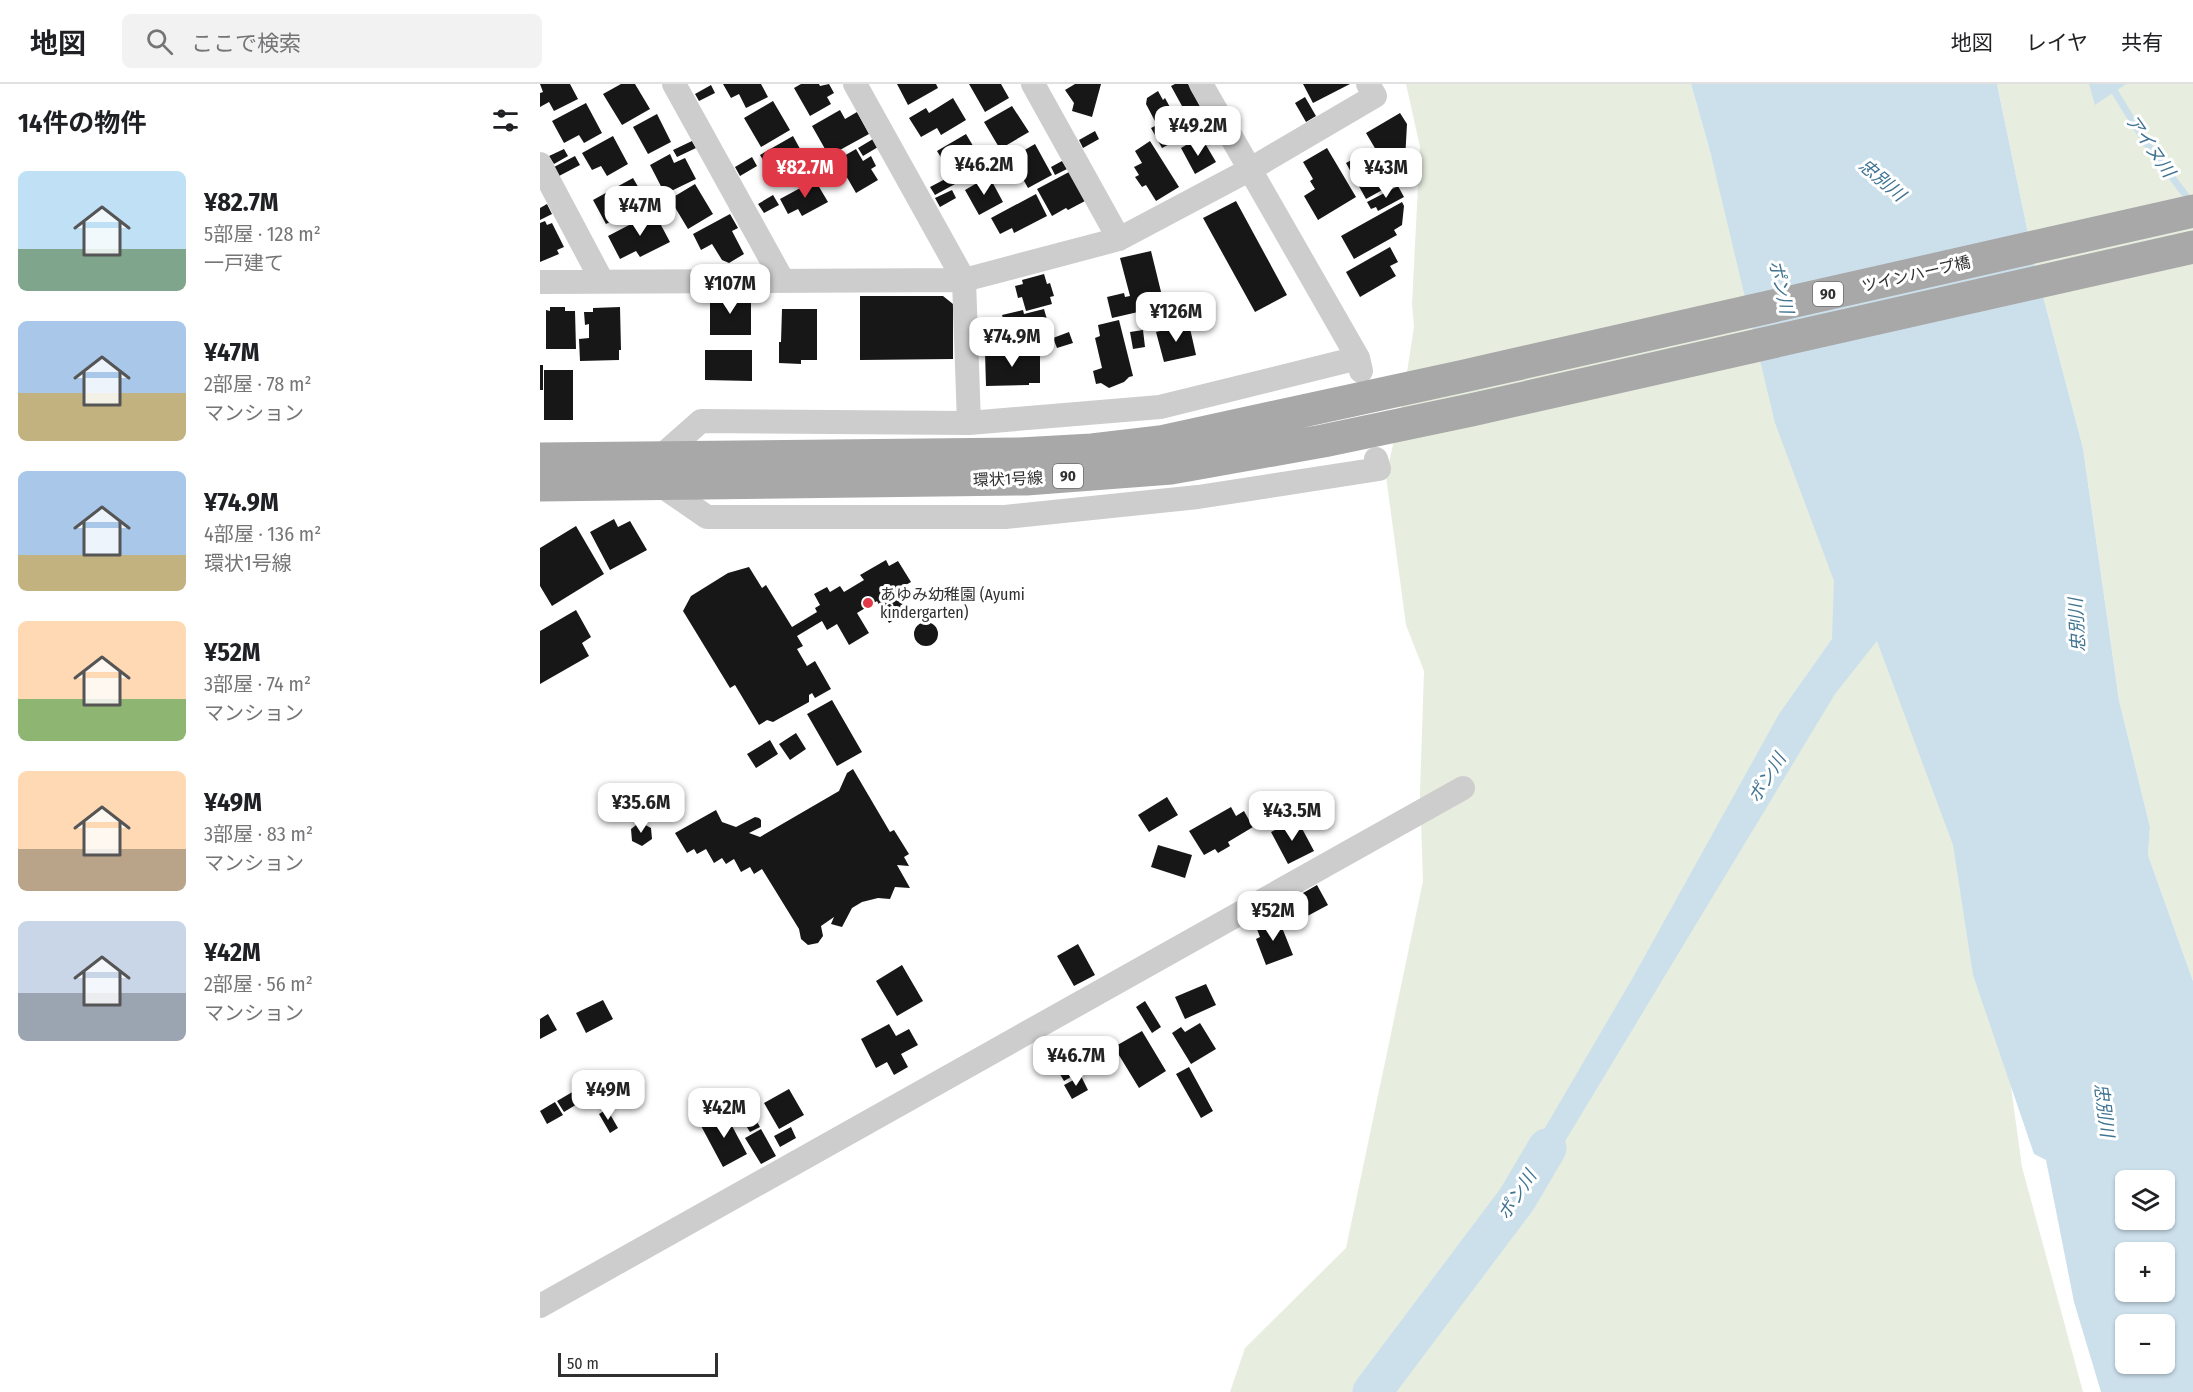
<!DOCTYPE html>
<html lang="ja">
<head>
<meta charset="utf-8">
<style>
	body { margin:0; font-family:"Fira Sans Condensed","Noto Sans JP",sans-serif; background:#f2f2f2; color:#202124; height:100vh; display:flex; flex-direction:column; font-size:22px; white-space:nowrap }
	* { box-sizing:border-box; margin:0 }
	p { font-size:20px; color:#757577 }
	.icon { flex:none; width:33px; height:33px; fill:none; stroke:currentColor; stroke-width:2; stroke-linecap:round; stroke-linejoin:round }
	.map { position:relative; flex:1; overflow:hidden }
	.sheet { display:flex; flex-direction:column; background:#fff; width:540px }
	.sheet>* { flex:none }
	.controls { position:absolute; left:1575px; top:1086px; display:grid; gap:12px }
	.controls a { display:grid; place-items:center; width:60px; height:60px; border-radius:9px; background:#fff; box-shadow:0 2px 4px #0004; font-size:30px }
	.scale { position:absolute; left:18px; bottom:15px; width:160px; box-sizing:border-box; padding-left:6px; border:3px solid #303030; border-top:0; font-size:16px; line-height:21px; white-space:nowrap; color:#303030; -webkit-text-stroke:4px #fff; paint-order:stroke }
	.price { position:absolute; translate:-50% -51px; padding:0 14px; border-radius:12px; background:#fff; color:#222; font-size:20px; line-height:39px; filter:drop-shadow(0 2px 3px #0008) }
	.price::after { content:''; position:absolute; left:50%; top:36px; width:18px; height:14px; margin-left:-9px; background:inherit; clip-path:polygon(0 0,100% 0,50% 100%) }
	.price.on { background:#e13847; color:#fff }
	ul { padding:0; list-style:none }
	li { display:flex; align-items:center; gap:18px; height:150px; padding:0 18px }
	li span { display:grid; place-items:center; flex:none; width:168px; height:120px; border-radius:9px; color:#555 }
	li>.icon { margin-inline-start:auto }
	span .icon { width:72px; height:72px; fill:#fffc; stroke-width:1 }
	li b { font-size:26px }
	h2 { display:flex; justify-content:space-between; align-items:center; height:72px; padding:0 18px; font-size:26px }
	header { display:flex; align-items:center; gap:36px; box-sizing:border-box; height:84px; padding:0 30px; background:#fff; border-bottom:2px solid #e0e0e0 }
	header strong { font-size:28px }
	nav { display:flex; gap:33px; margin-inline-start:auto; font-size:21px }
	.search { width:420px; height:54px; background:#f2f2f2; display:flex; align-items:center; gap:15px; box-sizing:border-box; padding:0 21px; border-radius:9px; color:#757577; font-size:22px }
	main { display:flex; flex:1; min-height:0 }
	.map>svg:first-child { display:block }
	.green { fill:#e7eddf }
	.water { fill:#cce0ec; fill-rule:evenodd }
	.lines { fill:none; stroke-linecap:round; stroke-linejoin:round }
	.stream { stroke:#cce0ec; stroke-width:7 }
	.river { stroke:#cce0ec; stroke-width:39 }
	.building { fill:#171717 }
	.minor { stroke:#cdcdcd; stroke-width:24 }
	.primary { stroke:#a8a8a8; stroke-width:33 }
	.poi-dot { fill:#e13847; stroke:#fff; stroke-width:2 }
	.labels { text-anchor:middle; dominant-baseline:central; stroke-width:6; stroke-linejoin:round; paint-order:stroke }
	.shield { fill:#fff; stroke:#6e6e6e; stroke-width:1.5 }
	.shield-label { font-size:15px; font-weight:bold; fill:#303030 }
	.street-label { font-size:16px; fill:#303030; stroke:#fff }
	.poi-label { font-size:16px; fill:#303030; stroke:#fff; text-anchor:start }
	.water-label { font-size:18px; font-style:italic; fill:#3f7391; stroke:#fff }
</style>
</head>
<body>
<header>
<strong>地図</strong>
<div class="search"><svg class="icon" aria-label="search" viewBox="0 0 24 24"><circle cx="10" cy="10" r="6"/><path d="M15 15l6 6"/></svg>ここで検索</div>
<nav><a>地図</a><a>レイヤ</a><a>共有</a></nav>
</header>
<main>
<section class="sheet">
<h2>14件の物件<svg class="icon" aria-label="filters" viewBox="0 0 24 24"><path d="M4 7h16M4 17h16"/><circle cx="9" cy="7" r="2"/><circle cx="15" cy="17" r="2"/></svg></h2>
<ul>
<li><span style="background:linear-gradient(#bfe0f5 65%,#7fa58c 0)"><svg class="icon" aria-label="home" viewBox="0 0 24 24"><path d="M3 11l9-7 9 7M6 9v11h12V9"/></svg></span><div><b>¥82.7M</b><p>5部屋 · 128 m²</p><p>一戸建て</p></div></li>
<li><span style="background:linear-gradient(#a9c7e8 60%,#c2b280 0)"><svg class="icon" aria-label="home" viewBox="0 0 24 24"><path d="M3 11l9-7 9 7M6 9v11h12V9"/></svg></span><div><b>¥47M</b><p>2部屋 · 78 m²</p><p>マンション</p></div></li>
<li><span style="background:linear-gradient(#a9c7e8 70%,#c2b280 0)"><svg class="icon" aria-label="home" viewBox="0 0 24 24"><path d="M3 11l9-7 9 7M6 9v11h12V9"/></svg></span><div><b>¥74.9M</b><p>4部屋 · 136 m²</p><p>環状1号線</p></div></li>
<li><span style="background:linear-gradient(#ffd9b3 65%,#8fb573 0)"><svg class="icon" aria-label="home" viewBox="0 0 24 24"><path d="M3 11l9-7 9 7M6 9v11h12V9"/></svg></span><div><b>¥52M</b><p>3部屋 · 74 m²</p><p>マンション</p></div></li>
<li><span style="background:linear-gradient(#ffd9b3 65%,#b9a48a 0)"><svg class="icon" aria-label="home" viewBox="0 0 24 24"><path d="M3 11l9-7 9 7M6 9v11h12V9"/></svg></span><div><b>¥49M</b><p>3部屋 · 83 m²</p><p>マンション</p></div></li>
<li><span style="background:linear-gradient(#c9d6e8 60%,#9aa5b1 0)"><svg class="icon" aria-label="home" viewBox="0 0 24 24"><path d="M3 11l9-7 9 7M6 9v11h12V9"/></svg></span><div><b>¥42M</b><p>2部屋 · 56 m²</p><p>マンション</p></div></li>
</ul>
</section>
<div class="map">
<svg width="1653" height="1308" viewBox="0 0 1653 1308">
	<rect width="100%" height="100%" fill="#fff"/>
	<path class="green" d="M866,0H1151L1171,71L1428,691L1482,1083L1543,1308H690L705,1264L806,1164L883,797L880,709L884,587L866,541L846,392L862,320L874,243L872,220L880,63Z
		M1457,0H1653V897L1608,771L1610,743L1579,616L1543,364L1494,178Z"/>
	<path class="water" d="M1151,0H1457L1494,178L1543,364L1579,616L1610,743L1608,771L1653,897V1308H1561L1534,1218L1506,1076L1494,1070L1433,891L1413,761L1337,557L1295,610L989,1117L971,1102L1092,895L1239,630L1292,555L1294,497L1235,339L1171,71ZM1586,1096H1624V1136H1586ZM1586,1168H1624V1208H1586ZM1586,1240H1624V1280H1586Z
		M1549,0H1586L1555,21Z"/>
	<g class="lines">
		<path class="stream" d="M1570,0L1606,59L1650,117"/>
		<path class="river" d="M832,1308L977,1115L1007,1064"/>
	</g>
	<path class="building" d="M0,0H30L38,15L14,27L9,18L0,23V9L3,8Z
		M81,0H95L110,25L82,41L63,10Z
		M183,0H221L228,13L206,24L199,10L191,14Z
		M261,0H279L280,2L289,0L294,9L287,13L291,20L270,32L254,4Z
		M357,0H396L398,4L368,21Z
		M429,0H461L469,14L445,28Z
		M535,0H561L552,33L532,27L534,19L525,6Z
		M635,0H648L669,39L622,64L611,44L617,41L606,20L607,14L618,7L623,16L625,14L632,27L642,22L631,2Z
		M763,0H810L773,19Z
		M171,1L175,9L159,17L155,10Z
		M765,13L776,32L766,38L755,19Z
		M413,14L426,36L401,51L397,44L381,53L369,34L386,24L389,29Z
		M233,17L250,46L221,63L204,34Z
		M46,19L62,49L44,59L39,51L24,59L12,37Z
		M472,22L489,48L460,65L444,38Z
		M300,26L305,35L317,28L329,50L289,72L272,42Z
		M860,29L867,40L864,94L826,115L806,79L817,73L821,81L839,71L826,49Z
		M117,30L131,58L108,70L93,43Z
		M555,47L559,55L543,64L539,56Z
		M426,50L439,72L436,74L441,82L420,94L414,84L409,87L397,67Z
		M73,52L88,80L67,92L61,82L52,86L42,69Z
		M253,52L270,83L245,97L234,77L226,81L220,71Z
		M333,55L338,63L323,72L318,64Z
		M655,56L660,64L666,61L676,78L655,90L641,64Z
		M152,57L156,64L137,73L133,66Z
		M610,57L639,103L616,117L606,101L602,103L595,93L599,91L594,83L602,79L595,67Z
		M495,60L512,91L488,104L471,74Z
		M787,64L816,113L778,136L764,112L775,105L770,97L773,95L763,78Z
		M24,65L28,72L14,80L9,72Z
		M316,65L323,77L331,72L336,82L331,85L338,96L316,109L297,76Z
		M130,70L134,79L145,74L156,95L125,110L110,81Z
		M35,72L40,81L19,92L14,83Z
		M212,73L217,82L200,92L195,83Z
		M522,77L527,85L515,91L511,83Z
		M529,88L545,117L528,126L526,124L512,132L497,105Z
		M411,92L415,100L395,111L390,103Z
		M449,92L463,118L439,131L425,106Z
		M93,94L107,118L66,140L53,116Z
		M275,96L288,118L262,132L258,125L248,130L240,115Z
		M155,100L173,130L148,145L130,115Z
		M858,102L864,113L838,127L836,123L831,125L827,118Z
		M412,106L416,114L400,123L395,114Z
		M496,110L507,132L474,149L472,144L460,150L451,134Z
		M233,111L239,121L224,129L218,120Z
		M696,117L747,211L715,228L663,134Z
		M862,118L864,122L862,141L854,146L857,151L814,175L801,152Z
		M7,120L12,130L0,136V124Z
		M114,128L130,158L100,173L96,167L80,175L68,152Z
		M190,130L198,144L192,147L204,170L189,179L182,176L172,160L161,166L153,150Z
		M5,137L7,141L12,139L24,163L17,166L19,170L0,178V139Z
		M850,163L858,178L850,182L856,192L820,213L806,188Z
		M611,167L623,216L597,223L598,228L572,234L567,213L584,209L585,213L590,212L580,174Z
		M504,190L507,200L510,199L514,212L510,213L512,220L486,227L482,213L478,214L475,202L483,200L482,196Z
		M170,211H211V251H170Z
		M320,212H403L413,220V275L320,276Z
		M10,223H25V227H35L36,265H6V226L10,227Z
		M80,223L81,266H79V276L40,277L39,255L49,254V240L45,241L44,228H53V224Z
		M242,225H277V276H261V280L239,279V258H241Z
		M504,225L510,246L456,259L451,237L463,234L462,231L483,226L484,230Z
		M579,236L593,292L589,293L584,298L569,304L561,299L556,300L553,287L562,284L555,254L560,252L558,241Z
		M649,240L656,271L624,278L616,248Z
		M603,246L605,263L593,265L590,248Z
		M529,248L533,259L517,264L513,254Z
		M165,266H212V297L165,296Z
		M492,267V270L500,269V299H489V301L446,302L445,268Z
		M0,281H3V306H0Z
		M4,286H33V336H4Z
		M74,435L78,443L90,437L107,466L70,486L50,448Z
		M36,442L64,490L12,522L0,502V464Z
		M346,476L349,482L358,477L371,498L357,506L364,519L360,522L364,530L349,539L337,517L317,529L329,549L309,561L297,540L287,546L282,537L257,552L263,562L257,565L267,582L275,577L291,605L275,614L272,609L269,611V618L233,638L227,636L219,641L195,601L190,604L143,527L151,512L188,489L209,483L222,504L226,501L252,543L277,528L275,524L280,521L274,510L287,503L290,508L300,502L304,508L324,496L320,491Z
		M36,526L51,553L42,559L49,572L0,600V547Z
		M374 550a12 12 0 1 1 24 0a12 12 0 1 1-24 0Z
		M292,616L322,668L297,682L267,630Z
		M256,649L266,665L250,676L239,660Z
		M230,656L238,670L216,684L207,670Z
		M313,685L350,748L354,746L369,770L364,773L369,782L357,781L370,804L355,803L350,815L338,814L322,818L312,824L302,843L291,840L294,833L281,842L283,852L278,859L268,861L261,855L259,845L222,785L214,790L210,783L201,788L194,775L186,780L182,774L174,779L166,765L157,770L154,765L147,769L135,749L176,726L182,738L196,743L215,733L219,734L221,736V743L209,749L220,753L299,707L307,689Z
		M627,713L638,731L609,748L598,731Z
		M691,723L696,732L704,727L713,743L688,758L690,762L678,769L675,765L664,771L649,747Z
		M757,735L774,767L748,780L731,748Z
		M100,738L111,744L112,755L102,762L92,757L91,745Z
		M618,761L652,771L645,794L611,783Z
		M777,801L788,821L760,836L753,821L756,813Z
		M725,836L727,840L739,836L753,871L726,881L716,855L720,853L715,840Z
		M538,860L555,891L534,902L517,872Z
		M362,881L383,917L357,932L336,897Z
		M666,900L676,921L645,935L635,913Z
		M63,916L73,935L46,949L36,929Z
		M605,917L621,943L612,949L596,923Z
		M8,930L17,946L0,955V935Z
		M660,939L676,965L651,980L632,949L641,943L645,948Z
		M349,940L356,952L369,945L378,961L361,970L368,983L354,991L347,978L336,984L321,955Z
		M602,947L626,987L599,1004L574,963Z
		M523,970L536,990L524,997L512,977Z
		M649,983L673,1027L661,1034L636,990Z
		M541,992L548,1006L532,1015L524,1001Z
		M41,1003L47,1014L24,1028L17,1017Z
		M249,1005L264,1031L239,1045L224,1019Z
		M15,1018L23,1031L7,1040L0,1027Z
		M67,1025L78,1044L70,1049L59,1030Z
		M184,1027L207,1070L183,1083L160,1040Z
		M213,1031L220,1043L210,1048L203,1037Z
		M251,1043L256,1054L240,1063L234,1052Z
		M221,1045L236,1072L221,1080L205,1054Z"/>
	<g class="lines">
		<path class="minor" d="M134,0L243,197
			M315,0L424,196L429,339
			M493,0L579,155
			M661,0L818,274
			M0,80L62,197
			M0,198L424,196L579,155L709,86L835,12L828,0
			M821,287L818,274L620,323L429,339L161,337L119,374V400L167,433H465L658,413L839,385L836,375
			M0,1222L923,704"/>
		<path class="primary" d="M0,375L480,370L552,366L620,358L924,292L1653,127
			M0,401L486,395L631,384L783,357L931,326L1653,163"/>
	</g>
	<circle class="poi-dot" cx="328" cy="519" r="6"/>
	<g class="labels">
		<g class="shield">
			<rect x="1273" y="198" width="30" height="24" rx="4.5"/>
			<rect x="513" y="380" width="30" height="24" rx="4.5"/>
		</g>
		<g class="shield-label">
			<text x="1288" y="210">90</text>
			<text x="528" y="392">90</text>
		</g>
		<g class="street-label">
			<text transform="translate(1376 190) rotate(-13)">ツインハープ橋</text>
			<text transform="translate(468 395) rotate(-2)">環状1号線</text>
		</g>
		<g class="poi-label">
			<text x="340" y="510">あゆみ幼稚園 (Ayumi<tspan x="340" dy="18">kindergarten)</tspan></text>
		</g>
		<g class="water-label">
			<text transform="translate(1610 62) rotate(55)">アイヌ川</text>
			<text transform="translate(1342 96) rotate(40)">忠別川</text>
			<text transform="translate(1241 203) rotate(77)">ポン川</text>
			<text transform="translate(1537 541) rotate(-93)">忠別川</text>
			<text transform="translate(1227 694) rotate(-58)">ポン川</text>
			<text transform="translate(1564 1026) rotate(83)">忠別川</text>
			<text transform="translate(977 1111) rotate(-57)">ポン川</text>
		</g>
	</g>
</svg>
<div class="controls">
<a><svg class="icon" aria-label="layers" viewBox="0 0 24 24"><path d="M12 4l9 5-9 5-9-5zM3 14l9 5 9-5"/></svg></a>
<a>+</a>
<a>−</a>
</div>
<div class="scale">50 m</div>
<b class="price" style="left:658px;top:73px">¥49.2M</b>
<b class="price" style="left:444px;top:112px">¥46.2M</b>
<b class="price on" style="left:265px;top:115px">¥82.7M</b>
<b class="price" style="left:846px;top:115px">¥43M</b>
<b class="price" style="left:100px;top:153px">¥47M</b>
<b class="price" style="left:190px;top:231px">¥107M</b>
<b class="price" style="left:636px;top:259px">¥126M</b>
<b class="price" style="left:472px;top:284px">¥74.9M</b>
<b class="price" style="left:101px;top:750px">¥35.6M</b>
<b class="price" style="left:752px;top:758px">¥43.5M</b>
<b class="price" style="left:733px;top:858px">¥52M</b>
<b class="price" style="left:536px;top:1003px">¥46.7M</b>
<b class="price" style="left:68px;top:1037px">¥49M</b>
<b class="price" style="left:184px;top:1055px">¥42M</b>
</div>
</main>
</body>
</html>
